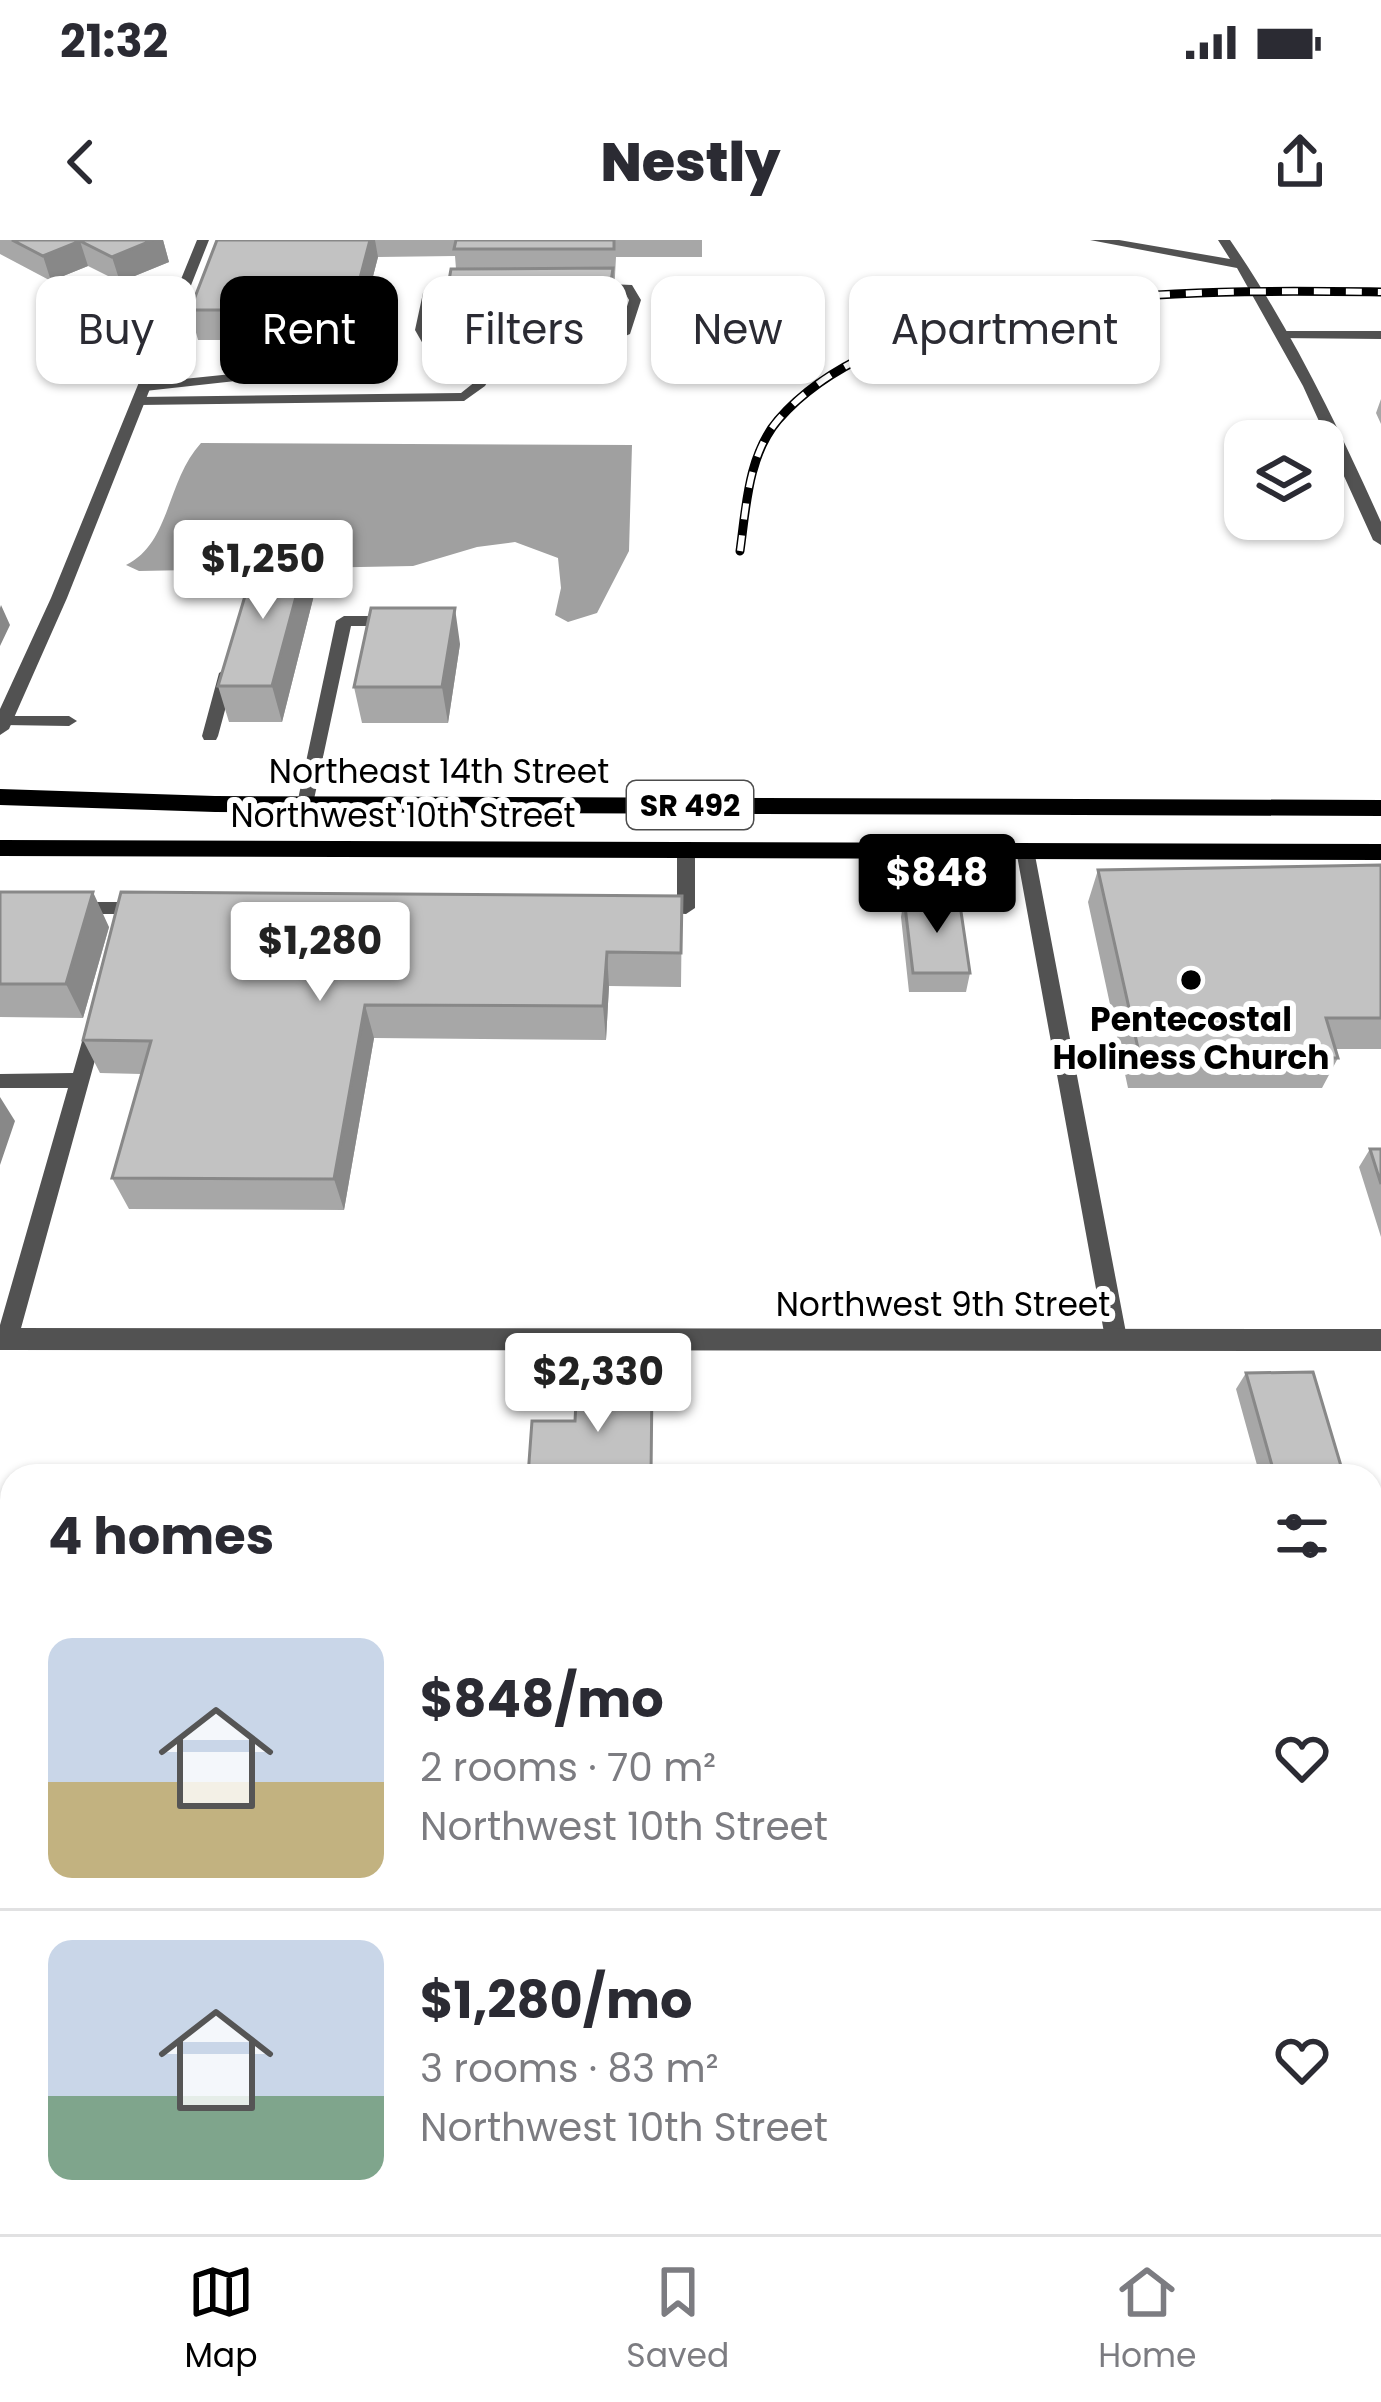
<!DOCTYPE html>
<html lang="en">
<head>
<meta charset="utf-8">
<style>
	body { margin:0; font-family:Poppins,sans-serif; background:#f2f2f3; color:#2b2b33; height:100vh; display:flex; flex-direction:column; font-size:45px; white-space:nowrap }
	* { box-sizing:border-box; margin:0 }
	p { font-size:39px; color:#7c7c81 }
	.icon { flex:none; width:66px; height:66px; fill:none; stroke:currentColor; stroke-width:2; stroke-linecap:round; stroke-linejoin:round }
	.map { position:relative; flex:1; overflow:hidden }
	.sheet { position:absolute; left:0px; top:1224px; width:1383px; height:771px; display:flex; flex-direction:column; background:#fff; border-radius:36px 36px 0 0; box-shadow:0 3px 9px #0004 }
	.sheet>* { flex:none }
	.banner { position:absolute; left:36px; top:36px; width:1311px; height:108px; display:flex; gap:24px }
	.fabs { position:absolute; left:1224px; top:180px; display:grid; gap:24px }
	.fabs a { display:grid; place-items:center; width:120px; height:120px; border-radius:24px; background:#fff; box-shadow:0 3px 9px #0004; font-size:60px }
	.price { position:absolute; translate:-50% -102px; padding:0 27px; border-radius:12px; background:#fff; color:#222; font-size:39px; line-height:78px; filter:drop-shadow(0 3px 6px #0008) }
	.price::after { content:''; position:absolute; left:50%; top:72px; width:36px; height:27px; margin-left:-18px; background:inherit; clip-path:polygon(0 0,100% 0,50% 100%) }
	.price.selected { background:#000; color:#fff }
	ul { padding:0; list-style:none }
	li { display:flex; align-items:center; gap:36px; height:300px; padding:0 48px }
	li+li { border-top:3px solid #e1e1e2 }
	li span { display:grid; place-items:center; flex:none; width:336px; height:240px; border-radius:24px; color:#555 }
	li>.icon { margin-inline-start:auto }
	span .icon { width:144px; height:144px; fill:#fffc; stroke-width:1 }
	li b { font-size:51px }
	h2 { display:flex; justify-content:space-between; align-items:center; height:144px; padding:0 48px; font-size:51px }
	.chip { padding:0 42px; border-radius:24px; background:#fff; box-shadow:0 3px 9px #0004; font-size:42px; line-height:108px }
	.chip.selected { background:#000; color:#fff }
	.status { display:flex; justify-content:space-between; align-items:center; height:84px; padding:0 60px; background:#fff; direction:ltr }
	.status svg { height:33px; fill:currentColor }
	header { display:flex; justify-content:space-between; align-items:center; height:156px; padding:0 48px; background:#fff; font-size:54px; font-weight:800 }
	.tab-bar { display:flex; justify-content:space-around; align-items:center; height:168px; border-top:3px solid #e1e1e2; background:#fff; font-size:33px; color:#7c7c81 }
	.tab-bar a { display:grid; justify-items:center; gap:6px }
	.tab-bar .selected { color:#000 }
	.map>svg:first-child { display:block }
	.water { fill:#a0a0a0 }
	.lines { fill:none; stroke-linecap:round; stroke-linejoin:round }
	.service { fill:#525252; fill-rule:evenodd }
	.minor { fill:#525252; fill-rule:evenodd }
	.primary { fill:#000; fill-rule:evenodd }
	.rail-casing { stroke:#000; stroke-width:9 }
	.rail { stroke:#fff; stroke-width:6; stroke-dasharray:16; stroke-linecap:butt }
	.wall { fill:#a7a7a7 }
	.shaded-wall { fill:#888 }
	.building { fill:#c2c2c2; stroke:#888; stroke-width:3 }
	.poi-dot { fill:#000; stroke:#fff; stroke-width:4.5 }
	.labels { text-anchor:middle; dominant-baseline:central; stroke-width:12; stroke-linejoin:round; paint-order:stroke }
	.shield { fill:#fff; stroke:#4c4c4c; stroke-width:3 }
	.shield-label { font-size:30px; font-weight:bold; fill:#000 }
	.street-label { font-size:33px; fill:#000; stroke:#fff }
	.poi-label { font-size:33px; font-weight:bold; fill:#000; stroke:#fff }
</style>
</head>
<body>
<div class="status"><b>21:32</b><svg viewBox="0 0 49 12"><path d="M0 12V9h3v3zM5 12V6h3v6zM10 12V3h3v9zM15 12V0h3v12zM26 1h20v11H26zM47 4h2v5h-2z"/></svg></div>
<header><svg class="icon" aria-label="back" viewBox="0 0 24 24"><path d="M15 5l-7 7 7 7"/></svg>Nestly<svg class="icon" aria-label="share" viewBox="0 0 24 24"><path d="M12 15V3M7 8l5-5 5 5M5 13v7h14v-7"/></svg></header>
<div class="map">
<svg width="1381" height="1994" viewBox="0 0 1381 1994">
	<rect width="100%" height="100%" fill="#fff"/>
	<path class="water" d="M201,203L632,205L629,311L597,373L568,382L555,375L561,348L558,318L515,302L477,307L413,326L139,331L126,325C171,303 166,241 201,203Z"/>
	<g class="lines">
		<path class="service" d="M449,43H472L478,47C470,52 447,52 433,58L427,90L432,98L498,110L604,97L620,89L629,60L624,51L588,49L584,47V43L632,45L641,60L630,94L607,104L502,117L485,146L464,161L139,165L133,161L139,157L461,153L476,141L490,116L423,104L415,90L423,53Z
			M310,77L316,81L300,134L145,151L139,147L145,143L291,128L304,81Z
			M1282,91H1381V99L1278,98V92Z
			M344,376H396L404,381L396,386H351L313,564L305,570L297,564L336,381Z
			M227,428L235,433L218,496L216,500H204L202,496L219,433Z
			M0,476H69L77,481L69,486L4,485L0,484Z
			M686,603L695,609V668L686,674L649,672V664L677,662V609Z
			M1025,604L1034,610L1127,1098L1124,1105L1116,1108L1108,1105L1105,1098L1016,610Z
			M73,662H144L153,668L144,674H73L64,668Z
			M96,777L105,784L18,1099L15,1106L7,1109L0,1106V1085L68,848H0V834L73,833L87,784Z"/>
		<path class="minor" d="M197,0H209L67,358L9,489L0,495V469L51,358Z
			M1090,0H1119L1230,19L1218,0H1230C1291,89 1337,184 1381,282V305L1373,300L1303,146L1237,28Z
			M0,1088L1381,1089V1111L0,1110Z"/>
		<path class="primary" d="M0,549L215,556L1381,560V576L215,572L0,565Z
			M0,600L1381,604V620L0,616Z"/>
		<g class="rail-casing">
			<path id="rail" d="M740,311C746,268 748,215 778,180C896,43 1212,50 1381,52"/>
		</g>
		<use href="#rail" class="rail"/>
	</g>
	<path class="wall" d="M0,0H163L169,22L120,42L88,26L51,41L0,14Z
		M217,0H702V17H616L614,55L609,90H448L445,63L456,29L455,16L378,17L364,71L255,72L245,100H198L190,70Z
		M1381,159V184L1376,173Z
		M315,351L282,482H229L218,446Z
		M460,404L448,483H362L354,447Z
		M1381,625V809H1336L1338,818L1322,848H1128L1088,662L1098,630Z
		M0,652L109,687L83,778L0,777Z
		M682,656L681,747L609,746L606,800L374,798L344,970L129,969L112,938L141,834L100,833L83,800Z
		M904,658L970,733L966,752H909L901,677Z
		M1370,909H1381V997L1359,927Z
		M1246,1133L1344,1236H1260L1236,1149Z
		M1371,1526H1381V1649H1371Z"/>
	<path class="shaded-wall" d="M153,0H163L169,22L120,42L112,17Z
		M370,0H375L378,17L364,71L359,42Z
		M80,1L88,26L51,41L43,16Z
		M613,28L614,55L609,90L608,63Z
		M248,43L255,72L245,100L238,70Z
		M307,316L315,351L282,482L272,446Z
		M1,365L10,385L0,406V368Z
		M455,368L460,404L448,483L442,447Z
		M93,652L109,687L83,778L66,744Z
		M607,712L609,746L606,800L603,766Z
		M365,765L374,798L344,970L334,939Z
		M0,857L15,881L0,925Z"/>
	<path class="building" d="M12,0H153L112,17L80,1L43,16Z
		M217,0H370L359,42L248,43L238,70H190Z
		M456,0H614V9H454Z
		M613,28L608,63H445L451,29Z
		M257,316H307L272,446H218Z
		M371,368H455L442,447H354Z
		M1381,625V778H1326L1338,818L1140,817L1098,630Z
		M0,652H93L66,744H0Z
		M121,652L682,656L681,713L607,712L603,766L365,765L334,939L112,938L151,801L83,800Z
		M904,658H959L970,733H913Z
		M1370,909H1381V944Z
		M1313,1132L1344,1236H1275L1246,1133Z
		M577,1143H652L651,1236H528L532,1181H575Z
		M1371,1526H1381V1638H1371Z"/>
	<circle class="poi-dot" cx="1191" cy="740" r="12"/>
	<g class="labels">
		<rect class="shield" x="627" y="541" width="126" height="48" rx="9"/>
		<g class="shield-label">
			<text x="690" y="565">SR 492</text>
		</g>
		<g class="street-label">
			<text x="439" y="531">Northeast 14th Street</text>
			<text x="403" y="575">Northwest 10th Street</text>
			<text x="943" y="1064">Northwest 9th Street</text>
		</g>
		<g class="poi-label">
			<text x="1191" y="779">Pentecostal<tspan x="1191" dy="38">Holiness Church</tspan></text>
		</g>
	</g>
</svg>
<div class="fabs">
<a><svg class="icon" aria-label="layers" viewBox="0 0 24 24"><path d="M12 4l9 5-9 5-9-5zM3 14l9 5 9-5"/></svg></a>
</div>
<b class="price" style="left:263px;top:382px">$1,250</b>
<b class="price selected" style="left:937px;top:696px">$848</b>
<b class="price" style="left:320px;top:764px">$1,280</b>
<b class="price" style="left:598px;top:1195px">$2,330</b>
<div class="banner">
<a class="chip">Buy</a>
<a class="chip selected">Rent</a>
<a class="chip">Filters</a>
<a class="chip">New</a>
<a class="chip">Apartment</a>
</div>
<section class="sheet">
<h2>4 homes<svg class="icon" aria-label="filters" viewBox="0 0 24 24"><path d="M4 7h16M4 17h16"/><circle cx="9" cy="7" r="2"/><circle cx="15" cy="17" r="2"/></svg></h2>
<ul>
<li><span style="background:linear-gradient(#c9d6e8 60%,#c2b280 0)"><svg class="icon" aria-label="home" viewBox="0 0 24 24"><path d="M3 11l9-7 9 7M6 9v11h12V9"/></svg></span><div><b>$848/mo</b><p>2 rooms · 70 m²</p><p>Northwest 10th Street</p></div><svg class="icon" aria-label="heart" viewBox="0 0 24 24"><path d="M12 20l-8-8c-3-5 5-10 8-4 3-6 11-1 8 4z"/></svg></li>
<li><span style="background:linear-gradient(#c9d6e8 65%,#7fa58c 0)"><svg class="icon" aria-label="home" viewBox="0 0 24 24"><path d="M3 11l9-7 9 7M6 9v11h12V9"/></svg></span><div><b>$1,280/mo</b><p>3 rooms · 83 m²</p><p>Northwest 10th Street</p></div><svg class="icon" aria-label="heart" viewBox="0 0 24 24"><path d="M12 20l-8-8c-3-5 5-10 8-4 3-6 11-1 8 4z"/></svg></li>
</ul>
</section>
</div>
<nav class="tab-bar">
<a class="selected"><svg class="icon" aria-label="map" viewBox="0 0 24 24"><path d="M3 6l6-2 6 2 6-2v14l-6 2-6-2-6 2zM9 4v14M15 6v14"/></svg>Map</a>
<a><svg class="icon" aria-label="saved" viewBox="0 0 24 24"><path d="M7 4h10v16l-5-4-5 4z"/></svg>Saved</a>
<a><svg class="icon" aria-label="home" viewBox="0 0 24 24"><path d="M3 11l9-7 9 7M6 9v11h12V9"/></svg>Home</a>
</nav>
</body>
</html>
